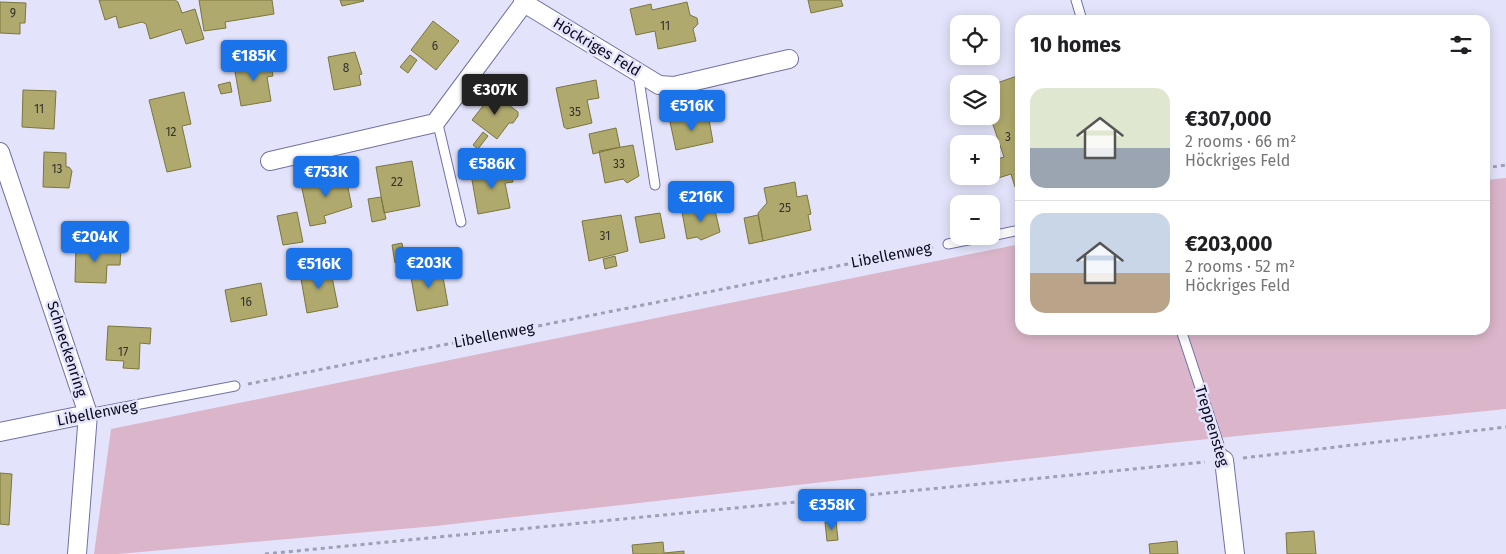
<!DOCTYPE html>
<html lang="en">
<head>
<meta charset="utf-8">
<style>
	body { margin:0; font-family:"Fira Sans",sans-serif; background:#f2f2f2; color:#202124; height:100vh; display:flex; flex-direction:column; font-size:19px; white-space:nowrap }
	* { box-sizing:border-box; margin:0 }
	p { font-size:16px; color:#757577 }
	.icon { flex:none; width:28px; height:28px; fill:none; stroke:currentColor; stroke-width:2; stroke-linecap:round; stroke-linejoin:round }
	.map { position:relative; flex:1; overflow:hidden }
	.sheet { position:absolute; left:1015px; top:15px; width:475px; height:320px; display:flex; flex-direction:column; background:#fff; border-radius:15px; box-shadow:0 2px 12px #0003 }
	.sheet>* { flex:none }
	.controls { position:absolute; left:950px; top:15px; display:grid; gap:10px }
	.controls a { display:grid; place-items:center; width:50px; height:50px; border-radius:10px; background:#fff; box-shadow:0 2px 12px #0003; font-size:25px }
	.price { position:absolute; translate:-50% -42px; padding:0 11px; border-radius:5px; background:#1a73e8; color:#fff; font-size:16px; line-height:32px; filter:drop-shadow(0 1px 2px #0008) }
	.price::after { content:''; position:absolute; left:50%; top:30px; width:15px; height:11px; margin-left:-8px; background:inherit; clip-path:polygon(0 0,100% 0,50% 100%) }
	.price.on { background:#222; color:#fff }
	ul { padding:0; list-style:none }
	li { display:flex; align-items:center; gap:15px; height:125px; padding:0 15px }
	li+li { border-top:1px solid #e0e0e0 }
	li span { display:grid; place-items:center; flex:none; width:140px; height:100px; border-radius:15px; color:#555 }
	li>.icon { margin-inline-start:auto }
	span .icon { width:60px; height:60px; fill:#fffc; stroke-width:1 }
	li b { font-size:21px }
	h2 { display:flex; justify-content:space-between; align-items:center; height:60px; padding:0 15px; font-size:21px }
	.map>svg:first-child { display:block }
	.green { fill:#dbb6ca }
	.building { fill:#afa96d; stroke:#7b763c }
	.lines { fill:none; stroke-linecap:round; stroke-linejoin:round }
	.service-casing { stroke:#7271a5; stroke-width:11 }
	.minor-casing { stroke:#7271a5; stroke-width:20 }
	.path { stroke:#9f9fb5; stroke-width:3; stroke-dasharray:4 4; stroke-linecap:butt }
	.service { stroke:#fff; stroke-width:9 }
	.minor { stroke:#fff; stroke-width:18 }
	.labels { text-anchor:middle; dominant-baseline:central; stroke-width:5; stroke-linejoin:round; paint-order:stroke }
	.number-label { font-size:12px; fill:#343130 }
	.street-label { font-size:15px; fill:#0b091c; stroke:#e3e4fb }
</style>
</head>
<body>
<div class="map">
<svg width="1506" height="554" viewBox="0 0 1506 554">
	<rect width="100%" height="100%" fill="#e3e4fb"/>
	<path class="green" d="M1506,178V409L1169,443L436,526L118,554H94L111,429L1020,244V330H1485V180Z"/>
	<path class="building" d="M99,0H175L178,2L182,13L195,9L204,39L186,44L181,29L150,39L146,24L142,22L119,28L116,16L105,20Z
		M199,0H272L274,14L225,22L226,28L204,31Z
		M340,0H363L364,1L342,6Z
		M808,0H841L843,6L811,13Z
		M0,2L26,3L25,23H20V34L0,33Z
		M687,2L690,15L697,18L698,24L693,29L696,41L658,49L655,31L636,35L630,9L651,4L652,10Z
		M433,21L459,41L436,70L411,50Z
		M355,52L362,74L359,75L361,85L334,90L328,57Z
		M410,55L417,60L408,73L400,67Z
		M270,59L273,76L267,77L271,101L241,106L234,66Z
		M1020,75V185L1015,187L1011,174L992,180L991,176V161L1004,157L990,116L991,85Z
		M596,80L599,98L587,100L592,123L567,129L564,127L556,88Z
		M230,82L232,92L221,94L218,85Z
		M23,90L56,91L54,129L22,127Z
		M184,92L191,124L182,126L191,167L167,172L149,100Z
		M493,93L518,112V116L513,123H509L497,139L472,120Z
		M708,114L713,142L676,150L670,122Z
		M616,128L620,147L593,154L589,134Z
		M483,132L488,136L478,149L473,145Z
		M633,145L639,176L627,183L623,179L605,183L599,151Z
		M44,152L66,153V167H69L72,171L69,188L43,187Z
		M412,161L420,206L384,213L376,167Z
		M510,167L513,182L505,183L510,208L478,214L471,174Z
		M345,174L352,207L324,216L326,223L310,226L301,184Z
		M795,182L797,197L807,195L811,214L808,215L811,230L763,241L758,213L767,203L764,188Z
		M381,197L386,219L372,222L368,199Z
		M714,206L720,232L701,240L697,237L687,239L682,212Z
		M297,212L303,242L283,245L277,216Z
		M660,213L665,238L640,243L635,217Z
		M621,215L628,251L589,261L582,221Z
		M758,215L763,241L749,244L744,218Z
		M402,243L405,261L395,263L392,245Z
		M76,246L121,249L120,265H107L106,283L75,282Z
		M615,256L617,266L605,269L603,259Z
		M441,266L448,305L417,311L410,272Z
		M330,267L338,307L307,313L300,273Z
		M261,283L267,315L231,322L225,290Z
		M108,326L151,328L150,344L140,343L139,369L123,368L124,361L106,360Z
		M0,473L12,474L9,525L0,524Z
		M836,521L838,540L827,541L825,522Z
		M1314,531L1316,554H1287L1286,533Z
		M1177,541L1178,554H1150L1149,544Z
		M663,542L664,553L684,551V554H633L632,545Z"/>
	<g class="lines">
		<g class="service-casing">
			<path id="service" d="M1076,0L1082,20
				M638,73L655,185
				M437,120L461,222
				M991,236L1020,230
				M948,244L988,236
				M1181,330L1224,460
				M88,414L235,386"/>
		</g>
		<g class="minor-casing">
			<path id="minor" d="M524,3L659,85L674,86L789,59
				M0,152L88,414L77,554
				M270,161L435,123L524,3L523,0
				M0,432L88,414
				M1224,460L1235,554"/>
		</g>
		<path class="path" d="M1485,168L1506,165
			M248,384L933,247
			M1243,458L1506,427
			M265,554L1205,462"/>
		<use href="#service" class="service"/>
		<use href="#minor" class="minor"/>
	</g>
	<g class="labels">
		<g class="number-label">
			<text x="13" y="13">9</text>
			<text x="665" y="26">11</text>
			<text x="435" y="46">6</text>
			<text x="346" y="68">8</text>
			<text x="39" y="109">11</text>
			<text x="575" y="112">35</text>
			<text x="171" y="132">12</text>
			<text x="1008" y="137">3</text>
			<text x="619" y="164">33</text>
			<text x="57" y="169">13</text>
			<text x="397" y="182">22</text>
			<text x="785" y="208">25</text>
			<text x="605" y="236">31</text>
			<text x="246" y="302">16</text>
			<text x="123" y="352">17</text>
		</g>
		<g class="street-label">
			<text transform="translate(597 47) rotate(31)">Höckriges Feld</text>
			<text transform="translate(891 255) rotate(-11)">Libellenweg</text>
			<text transform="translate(494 335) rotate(-11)">Libellenweg</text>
			<text transform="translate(67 349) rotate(72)">Schneckenring</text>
			<text transform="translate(97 413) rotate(-11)">Libellenweg</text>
			<text transform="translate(1212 426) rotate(73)">Treppensteg</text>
		</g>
	</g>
</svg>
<div class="controls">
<a><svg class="icon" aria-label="locate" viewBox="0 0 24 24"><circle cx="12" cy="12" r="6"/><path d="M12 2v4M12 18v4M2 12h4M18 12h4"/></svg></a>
<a><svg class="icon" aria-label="layers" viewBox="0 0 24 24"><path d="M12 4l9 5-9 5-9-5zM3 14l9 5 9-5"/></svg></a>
<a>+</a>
<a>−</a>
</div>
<b class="price" style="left:254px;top:82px">€185K</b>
<b class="price on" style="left:495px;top:116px">€307K</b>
<b class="price" style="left:692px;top:132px">€516K</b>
<b class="price" style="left:492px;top:190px">€586K</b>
<b class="price" style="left:326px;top:198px">€753K</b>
<b class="price" style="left:701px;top:223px">€216K</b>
<b class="price" style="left:95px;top:263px">€204K</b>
<b class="price" style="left:429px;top:289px">€203K</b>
<b class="price" style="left:319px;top:290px">€516K</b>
<b class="price" style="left:832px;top:531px">€358K</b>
<section class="sheet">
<h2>10 homes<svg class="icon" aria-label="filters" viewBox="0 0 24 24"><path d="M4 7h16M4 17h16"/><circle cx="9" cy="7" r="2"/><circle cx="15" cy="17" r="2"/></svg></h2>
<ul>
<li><span style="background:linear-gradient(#dfe7d0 60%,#9aa5b1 0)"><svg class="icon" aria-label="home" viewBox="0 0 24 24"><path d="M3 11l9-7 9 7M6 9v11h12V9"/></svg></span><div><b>€307,000</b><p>2 rooms · 66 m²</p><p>Höckriges Feld</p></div></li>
<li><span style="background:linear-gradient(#c9d6e8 60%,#b9a48a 0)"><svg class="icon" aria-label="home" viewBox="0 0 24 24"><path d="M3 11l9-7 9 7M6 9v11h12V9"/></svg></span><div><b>€203,000</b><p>2 rooms · 52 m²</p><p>Höckriges Feld</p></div></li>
</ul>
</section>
</div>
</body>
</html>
